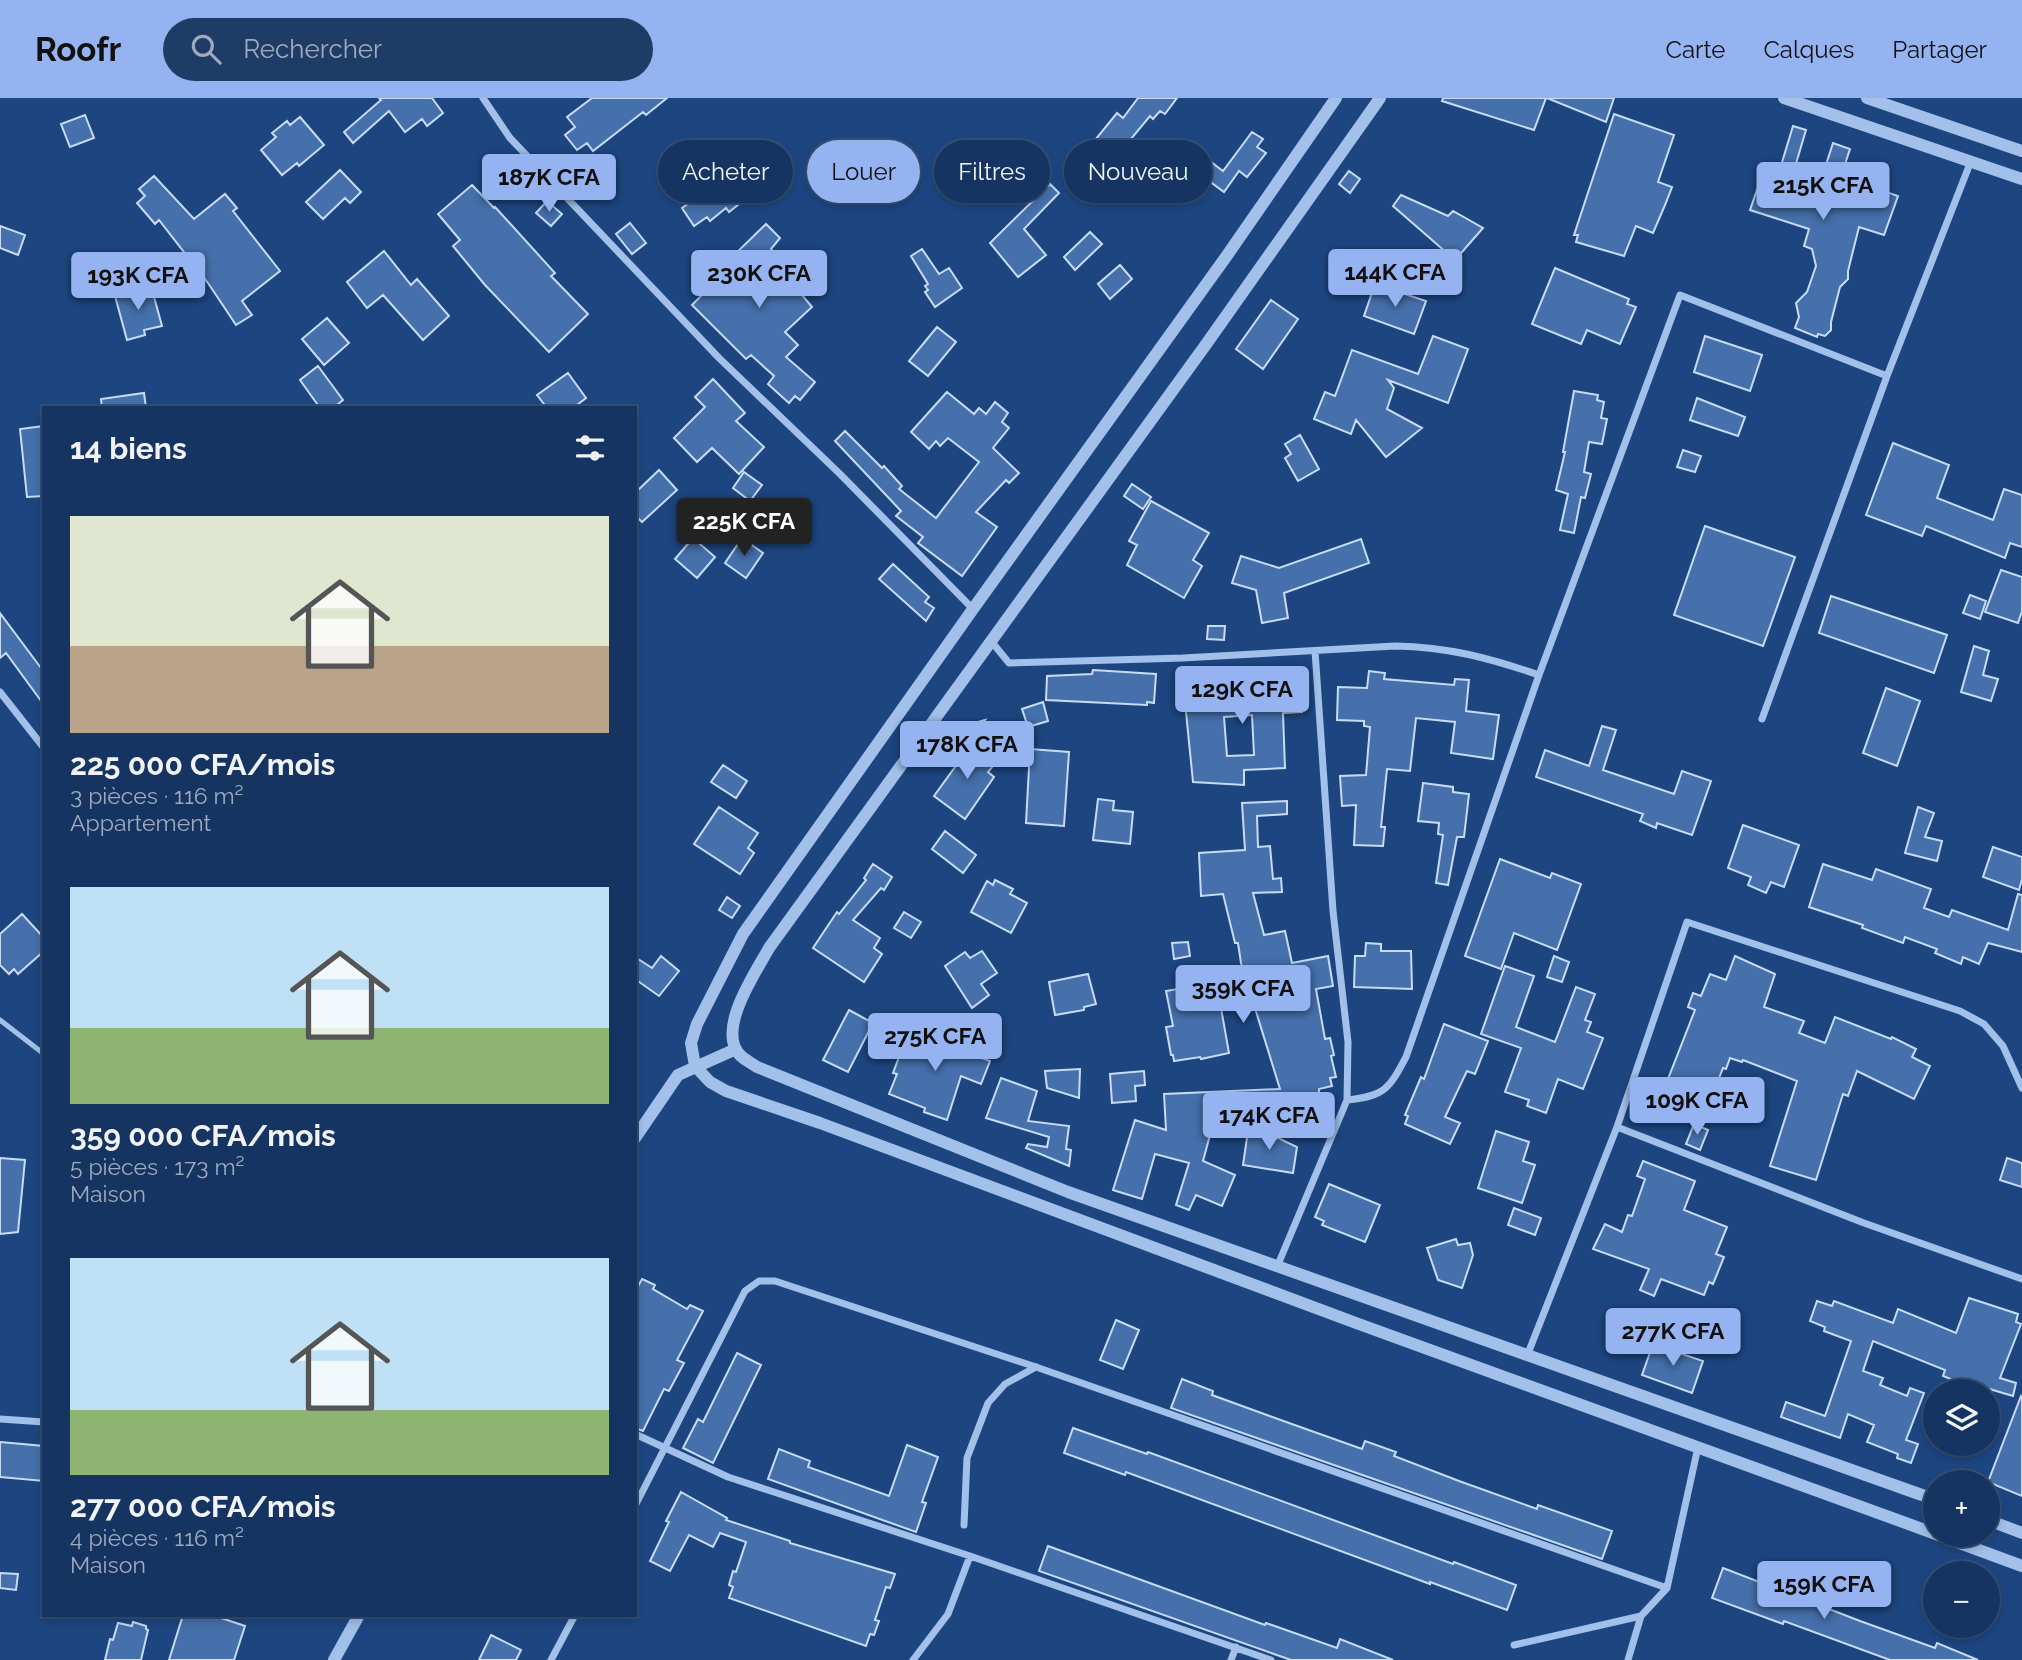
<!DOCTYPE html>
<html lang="fr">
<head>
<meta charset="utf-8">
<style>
	body { margin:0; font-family:Raleway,sans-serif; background:#1f3c67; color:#f1f3f6; height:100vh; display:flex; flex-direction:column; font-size:26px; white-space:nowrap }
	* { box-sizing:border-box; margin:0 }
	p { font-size:23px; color:#9eaabd }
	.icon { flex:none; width:38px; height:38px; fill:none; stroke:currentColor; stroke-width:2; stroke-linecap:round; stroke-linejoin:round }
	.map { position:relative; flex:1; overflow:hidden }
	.panel { position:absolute; left:42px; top:308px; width:595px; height:1211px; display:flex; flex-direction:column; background:#163461; border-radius:0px; box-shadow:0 4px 10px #0003,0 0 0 2px #354f76 }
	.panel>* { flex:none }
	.top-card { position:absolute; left:658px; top:42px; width:665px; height:63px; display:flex; gap:14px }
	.controls { position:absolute; left:1923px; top:1281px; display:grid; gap:14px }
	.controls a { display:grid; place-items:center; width:77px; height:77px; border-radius:50%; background:#163461; box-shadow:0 4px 10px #0003,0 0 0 2px #354f76; font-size:35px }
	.price { position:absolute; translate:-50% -60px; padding:0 16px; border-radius:7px; background:#95b2f1; color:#111; font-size:23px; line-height:46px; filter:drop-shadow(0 2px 4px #0008) }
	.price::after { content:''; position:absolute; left:50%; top:42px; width:21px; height:16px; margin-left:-10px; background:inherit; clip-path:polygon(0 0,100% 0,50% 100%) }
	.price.selected { background:#222; color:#fff }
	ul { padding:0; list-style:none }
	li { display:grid; align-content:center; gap:14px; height:371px; padding:0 28px }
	li span { display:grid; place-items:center; height:217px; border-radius:0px; color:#555 }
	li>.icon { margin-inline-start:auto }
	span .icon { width:126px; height:126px; fill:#fffc; stroke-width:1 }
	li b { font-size:30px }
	h2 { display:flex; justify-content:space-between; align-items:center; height:84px; padding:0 28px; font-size:30px }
	.chip { padding:0 24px; border-radius:32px; background:#163461; box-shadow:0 4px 10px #0003,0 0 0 2px #354f76; font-size:24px; line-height:63px }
	.chip.selected { background:#95b2f1; color:#111 }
	header { display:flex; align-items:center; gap:42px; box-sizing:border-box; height:98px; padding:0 35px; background:#95b2f1; color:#111 }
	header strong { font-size:33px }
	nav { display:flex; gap:38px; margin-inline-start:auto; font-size:24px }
	.search { width:490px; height:63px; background:#1f3c67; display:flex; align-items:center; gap:18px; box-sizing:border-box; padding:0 24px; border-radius:38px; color:#9eaabd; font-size:26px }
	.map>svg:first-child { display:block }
	.building { fill:#4570ab; stroke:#c7dbf7; stroke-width:2; fill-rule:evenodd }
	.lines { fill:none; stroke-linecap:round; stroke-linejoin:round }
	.service { stroke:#a2c0e9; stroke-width:5 }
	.minor { stroke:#a2c0e9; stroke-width:7 }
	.tertiary { stroke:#a2c0e9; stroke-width:12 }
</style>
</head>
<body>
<header>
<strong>Roofr</strong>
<div class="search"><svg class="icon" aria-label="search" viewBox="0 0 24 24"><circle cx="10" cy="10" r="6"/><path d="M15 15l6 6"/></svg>Rechercher</div>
<nav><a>Carte</a><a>Calques</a><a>Partager</a></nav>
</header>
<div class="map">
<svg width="2022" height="1562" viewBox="0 0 2022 1562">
	<rect width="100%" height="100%" fill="#1d4681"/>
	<path class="building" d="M379,0H432L443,15L427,28L422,21L405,34L389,13L353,45L344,34L381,2Z
		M592,0H667L646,17L643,14L593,53L587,45L577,52L565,37L575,29L567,19Z
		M1138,0H1177L1165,16L1160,13L1153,21L1150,18L1130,42L1136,47L1122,64L1095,42L1117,15L1123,20Z
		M1443,0H1546L1534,32L1442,3Z
		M1547,0H1614L1606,24Z
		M1614,16L1674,37L1658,84L1672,89L1665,107L1653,135L1636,128L1624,158L1576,144L1578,137H1574Z
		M85,17L94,40L70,49L61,26Z
		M300,19L324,47L299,68L297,65L282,77L261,52L276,39L272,35L287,23L290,27Z
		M1793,28L1806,32L1795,69L1822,79L1833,45L1850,51L1841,78L1898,98L1884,137L1859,129L1848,173V181L1840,189L1831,224V232L1825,238L1818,236L1817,239L1795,230L1799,219L1796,205L1807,194L1816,168L1812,151L1804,148L1809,131L1750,112L1766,66L1780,71Z
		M1252,34L1263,41L1257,49L1266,55L1247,79L1239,73L1224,94L1197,74L1207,61L1223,73Z
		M943,52L970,71L976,64L993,78L976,100L963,91L967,86L936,62Z
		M762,56L785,81L773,92L750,67Z
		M340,72L361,94L350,105L345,100L323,121L306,104Z
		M1349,73L1360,81L1350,95L1339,86Z
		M154,78L194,121L225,96L237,110L233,113L280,173L242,203L252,217L236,227L208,185L159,122L155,126L137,105L145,98L139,91Z
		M728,83L744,102L729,114L726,110L710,123L707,119L694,128L682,110L698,99L702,104Z
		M1050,86L1059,95L1024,131L1046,157L1018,179L990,145Z
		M472,87L494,110L495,109L555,175L551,178L588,216L549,254L485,187L453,148L460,142L438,116Z
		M1401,97L1448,118L1453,113L1483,130L1455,162L1393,108Z
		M547,103L562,116L551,128L536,115Z
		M630,125L646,145L632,156L616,136Z
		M766,126L780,140L771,151L797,181L792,185L812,209L785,234L798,247L786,259L815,284L800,302L795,298L789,305L768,286L774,278L751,257L746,261L692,207L712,187L705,179L728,160L729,162Z
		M0,128L25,137L18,157L0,150Z
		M1090,134L1102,146L1075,172L1064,159Z
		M922,151L939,176L949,170L962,190L935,209L925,194L928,192L925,188L928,186L911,158Z
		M384,153L411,187L417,181L449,218L423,242L383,197L367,210L347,184Z
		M1120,167L1132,181L1110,201L1098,186Z
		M1555,170L1629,201L1627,206L1636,209L1620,246L1587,232L1581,246L1532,226Z
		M1375,186L1426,203L1414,236L1364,218Z
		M151,188L162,228L144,232L145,237L127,242L115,198Z
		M1271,202L1298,221L1263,271L1236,251Z
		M327,220L349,245L324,267L302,241Z
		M937,229L956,244L928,278L909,263Z
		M1433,238L1468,251L1448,305L1388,282L1394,290L1387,311L1422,330L1386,359L1356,322L1351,336L1314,321L1325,294L1335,298L1352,252L1418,276Z
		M1705,238L1762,257L1750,293L1694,274Z
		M318,268L343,302L333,310H320L300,282Z
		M568,275L586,300L573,310H547L537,297Z
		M713,281L745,315L736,323L764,349L739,376L712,350L697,364L674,340L705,309L695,299Z
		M1574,293L1598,297L1597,302L1604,304L1601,320L1607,321L1602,346L1589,344L1584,374L1591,376L1585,400L1581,399L1574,435L1560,432L1568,396L1556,392L1565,354H1563Z
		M947,294L974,316L979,310L986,316L995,304L1008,315L1002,324L1009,330L993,350L1019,375L1009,385L1006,382L976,414L997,429L962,478L918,445L923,439L896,418L901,413L835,343L845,333L882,370L884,368L902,388L899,391L936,420L979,364L948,340L940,348L936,343L929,351L911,334Z
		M144,295L146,310H102L101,301Z
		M1697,300L1745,319L1738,338L1690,322Z
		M44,328V398L27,399L20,331Z
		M1300,337L1319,371L1298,383L1285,360L1291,356L1285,346Z
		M1893,345L1949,367L1937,400L1993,422L2004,391L2022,397V449L2010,445L2005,460L1926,428L1922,438L1866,417Z
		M1683,352L1701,358L1695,374L1677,369Z
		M659,372L677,392L642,424L635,417V395Z
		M744,374L762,387L750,403L733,390Z
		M1132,386L1151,399L1143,411L1124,398Z
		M1151,403L1209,435L1193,462L1202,468L1184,500L1127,467L1137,447L1129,443Z
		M1705,428L1795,459L1763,548L1674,517Z
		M693,440L715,459L697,480L675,461Z
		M742,440L763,455L746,480L725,465Z
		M1361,441L1369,465L1284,495L1288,520L1262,525L1256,492L1232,485L1241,458L1279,470Z
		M893,466L929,499L925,504L934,510L926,523L879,481Z
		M2001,472L2022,479V513L2018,525L1985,514Z
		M1970,497L1986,503L1980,521L1963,515Z
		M1831,498L1947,537L1934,575L1819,535Z
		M0,515L44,574V607L6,555L0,560Z
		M1208,528H1225L1224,542L1207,541Z
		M1974,548L1989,553L1983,577L1998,581L1991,603L1961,594Z
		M1255,571V574L1299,571L1302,614L1283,615L1285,670L1244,672V687L1193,684L1184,594L1198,592L1200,606L1229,603L1228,582H1234V572ZM1252,617L1254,657L1227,658L1224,619Z
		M1093,572L1156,576L1154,605L1147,604V607L1046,602L1047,578L1092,576Z
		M1369,573L1385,575L1384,581L1454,587L1455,581L1469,582L1466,613L1499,617L1493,661L1451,655L1455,624L1416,620L1410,673L1387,671L1381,729H1385L1383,748L1354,747L1356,707L1342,708L1340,678L1366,677L1370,629L1364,628V623L1337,622L1338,589L1367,590Z
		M1886,590L1920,603L1897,668L1863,655Z
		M1043,604L1048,623L1028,629L1022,611Z
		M985,622L966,650L954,642L964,628Z
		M1602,628L1616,632L1603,672L1674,696L1682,673L1711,683L1692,737L1657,725L1656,730L1640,723L1643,716L1536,679L1545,652L1589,668Z
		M971,647L978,648L997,663L988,674L994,679L965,721L934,698Z
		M1030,651L1069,654L1064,728L1026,725Z
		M723,667L747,683L736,700L711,684Z
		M1423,685L1453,689V694L1469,696L1464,739H1457L1448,787L1436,785L1443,737L1438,736L1439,725L1418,723Z
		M1098,701L1114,703L1113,712L1133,714L1130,746L1093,742Z
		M1287,703V716L1257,718L1258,749L1270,748L1273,781L1281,780L1282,794L1253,795L1264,837L1285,833L1292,865L1328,858L1333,888L1316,891L1325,941L1330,940L1334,957L1331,958L1336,979L1330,980L1332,988L1319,991V995L1266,1010L1253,1004L1251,1010L1217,1011L1203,1063L1235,1077L1222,1108L1196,1097L1189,1112L1176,1107L1189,1065L1155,1056L1142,1101L1113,1092L1135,1022L1166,1032L1164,996L1280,991L1241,865L1238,845H1235L1223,796L1201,798L1199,755L1245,752L1242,705Z
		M719,709L758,735L748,750L754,755L740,776L694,746Z
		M1918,709L1934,715L1925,739L1942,743L1937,763L1905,755Z
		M1743,727L1799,747L1784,789L1771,784L1766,795L1748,787L1751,779L1728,770Z
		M945,733L976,757L963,775L932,751Z
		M1993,749L2022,759V781L2019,792L1983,779Z
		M1500,761L1550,780L1552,775L1581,786L1557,852L1514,835L1501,871L1465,858Z
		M873,766L892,779L884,792L881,790L853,822L880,840L874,850L882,856L864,884L813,850L837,814L839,816L866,782L864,780Z
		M1823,766L1872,782L1876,771L1931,791L1924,810L1949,819L1952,812L2008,832L2018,796L2022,797V854L1988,845L1979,866L1963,859L1961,866L1935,855L1937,851L1905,839L1903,845L1862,830L1863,827L1809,809Z
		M995,782L1013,791L1010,796L1027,805L1011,835L971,814L987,783L993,787Z
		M727,799L740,808L732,820L719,812Z
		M904,814L921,824L911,840L894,830Z
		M22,816L44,840V853L18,876L14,871L9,876L0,867V836Z
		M1188,844L1190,858L1174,861L1172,845Z
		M1366,845L1381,846V853H1411L1412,891L1354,889L1355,858H1365Z
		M982,853L997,875L981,886L989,897L972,910L945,868L965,854L970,860Z
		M661,858L679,873L659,898L635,881V859L652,870Z
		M1554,858L1569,864L1562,884L1547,879Z
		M1735,858L1775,876L1764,909L1804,923L1799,935L1825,945L1835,919L1891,941L1892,939L1916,951L1912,959L1930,968L1914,1001L1857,973L1848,998L1843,996L1816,1082L1770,1068L1797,983L1743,962L1742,964L1730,960L1726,971L1723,970L1703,1022L1659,1004L1695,912L1688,909L1693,895L1701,898L1710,876L1726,882Z
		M1505,868L1534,878L1516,929L1555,944L1576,889L1595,896L1585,922L1591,924L1587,934L1603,940L1583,991L1558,981L1546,1015L1527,1008L1529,1002L1505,994L1521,950L1481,936Z
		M1088,876L1096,906L1084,909V912L1055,917L1049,884Z
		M1225,883L1230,908L1221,910L1229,955L1201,961L1200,959L1174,963L1173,957H1171L1166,929L1173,928L1166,893Z
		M849,912L873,925L848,974L823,962Z
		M1444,926L1488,943L1475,976L1467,973L1445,1019L1460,1025L1450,1046L1405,1026L1408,1018L1405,1017L1421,979L1424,981Z
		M944,934L963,943L957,951L990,963L981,986L961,978L947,1022L924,1014L925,1010L889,996L897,976L893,975L908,935L938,946Z
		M1080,971L1079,1000L1047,990L1045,973Z
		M1144,973L1145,987L1135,988L1136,1003L1112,1005L1110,976Z
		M1001,980L1037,993L1028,1023L1069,1028L1066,1051L1071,1052L1069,1068L1026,1050L1028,1046L1047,1049L1049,1039L986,1020Z
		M1249,1026L1297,1049L1293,1075L1243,1067Z
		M1694,1026L1708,1032L1700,1052L1686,1046Z
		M1496,1033L1529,1044L1523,1063L1535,1067L1522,1105L1478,1090Z
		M0,1060L25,1062L18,1134L0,1136Z
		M2007,1060L2022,1065V1089L2000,1082Z
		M1643,1063L1695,1083L1684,1112L1727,1129L1716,1156L1724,1159L1713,1186L1709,1184L1704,1197L1661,1181L1654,1198L1640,1192L1649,1171L1593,1151L1605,1126L1622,1134L1628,1117L1632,1118L1645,1081L1637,1078Z
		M1329,1086L1380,1107L1365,1144L1322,1127L1324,1123L1315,1119Z
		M1514,1110L1541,1120L1535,1137L1508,1127Z
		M1456,1141L1458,1147L1470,1145L1473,1157L1462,1190L1438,1182L1427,1150Z
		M642,1181L655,1187L653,1191L687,1211L690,1207L703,1213L677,1262L684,1265L669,1293L664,1291L643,1333L635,1330V1194Z
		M1969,1200L2018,1216L2016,1224L2021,1226L2000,1280L2016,1285L2013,1298L1986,1290L1984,1293H1980L1943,1278L1945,1272L1873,1243L1863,1273L1883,1280L1880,1287L1907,1298L1910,1290L1924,1295L1906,1342L1918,1346L1911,1365L1897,1360L1898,1356L1867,1344L1874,1327L1848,1316L1840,1340L1781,1319L1786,1304L1825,1318L1851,1243L1824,1233L1825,1229L1810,1223L1817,1203L1832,1208L1834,1203L1893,1225L1898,1211L1956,1235Z
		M1116,1222L1139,1232L1123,1271L1100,1262Z
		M1653,1246L1703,1263L1692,1295L1642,1277Z
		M737,1255L761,1267L713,1365L683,1350L698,1321L703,1324Z
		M1182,1281L1213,1293L1212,1297L1289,1325L1362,1351L1365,1343L1396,1354L1394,1358L1459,1383L1537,1411L1538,1407L1612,1433L1602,1461L1171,1310Z
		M2021,1298L2022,1299V1398L1988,1384Z
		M1073,1330L1147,1356L1148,1354L1453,1466L1454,1464L1516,1487L1507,1512L1430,1484V1486L1126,1374L1125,1377L1064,1355Z
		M0,1344L44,1348V1383L0,1379Z
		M907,1347L938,1359L922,1404L926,1405L916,1434L768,1381L779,1351L810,1363L808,1369L889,1398Z
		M681,1394L727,1420L726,1422L790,1443V1445L895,1476L890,1490L886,1489L875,1522L879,1523L874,1537L870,1536L866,1548L729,1500L733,1489L729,1487L733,1473L736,1474L746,1444L720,1435L713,1449L689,1437L670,1473L650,1463L669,1424L666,1423Z
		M1048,1448L1265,1527L1266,1525L1337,1550L1340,1541L1393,1562H1291L1039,1473Z
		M1723,1470L1860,1523L1935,1550L1937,1545L1978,1562H1890L1784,1523L1783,1526L1712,1500Z
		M0,1475L18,1476L16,1492L0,1490Z
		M183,1517H212L245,1528L234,1562H169Z
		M133,1524L146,1528V1531L148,1532L141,1562H105L110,1541L113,1542L118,1525L132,1528Z
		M491,1537L521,1552L516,1562H479Z"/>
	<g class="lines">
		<path class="service" d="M0,922L44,956"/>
		<path class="minor" d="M483,0L510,40L719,260L840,376L973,511
			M991,543L1009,565L1183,560L1395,548C1449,549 1489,560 1539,577
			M0,594L44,650
			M1762,621L1887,278L1971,63
			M1347,1002C1385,998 1389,991 1406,959L1539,577L1680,197L1887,278
			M1617,1029L1864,1125L2022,1181
			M1277,1169L1347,1002L1348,944L1333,813L1315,553
			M1527,1258L1617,1029L1687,824L1960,913L1984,926L2003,948L2022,990
			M0,1321L44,1324
			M635,1336L728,1379L970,1458L1271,1562
			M635,1408L745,1193L759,1183H775L1036,1269L1667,1490
			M964,1427L967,1360L988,1305L1005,1286L1036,1269
			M1514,1547L1641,1518
			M551,1562L575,1517
			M913,1562L948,1516L970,1458
			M1231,1562L1236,1549
			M1628,1562L1641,1518L1667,1490L1698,1349"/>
		<path class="tertiary" d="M1336,0L1228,156L973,511L743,836L697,926L691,945L695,968L710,984L726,993L820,1025L1356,1225L1936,1436
			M1380,0L1207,245L769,850C756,874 717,930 739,956C744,962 752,965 757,969L1068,1094L1936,1402
			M1784,0L2022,81
			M1867,0L2022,53
			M635,1040L678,977L736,951
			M1988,1422L2022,1435
			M1938,1437L2022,1468
			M334,1562L359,1517"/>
	</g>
</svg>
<div class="controls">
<a><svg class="icon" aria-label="layers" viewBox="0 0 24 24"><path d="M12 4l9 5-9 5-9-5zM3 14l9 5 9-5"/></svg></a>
<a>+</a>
<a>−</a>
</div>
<b class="price" style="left:549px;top:116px">187K CFA</b>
<b class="price" style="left:1823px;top:124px">215K CFA</b>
<b class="price" style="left:1395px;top:211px">144K CFA</b>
<b class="price" style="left:759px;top:212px">230K CFA</b>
<b class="price" style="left:138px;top:214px">193K CFA</b>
<b class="price selected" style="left:744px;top:460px">225K CFA</b>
<b class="price" style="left:1242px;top:628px">129K CFA</b>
<b class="price" style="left:967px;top:683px">178K CFA</b>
<b class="price" style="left:1243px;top:927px">359K CFA</b>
<b class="price" style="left:935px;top:975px">275K CFA</b>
<b class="price" style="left:1697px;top:1039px">109K CFA</b>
<b class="price" style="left:1269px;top:1054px">174K CFA</b>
<b class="price" style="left:1673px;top:1270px">277K CFA</b>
<b class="price" style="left:1824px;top:1523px">159K CFA</b>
<div class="top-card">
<a class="chip">Acheter</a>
<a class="chip selected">Louer</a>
<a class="chip">Filtres</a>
<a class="chip">Nouveau</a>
</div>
<section class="panel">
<h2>14 biens<svg class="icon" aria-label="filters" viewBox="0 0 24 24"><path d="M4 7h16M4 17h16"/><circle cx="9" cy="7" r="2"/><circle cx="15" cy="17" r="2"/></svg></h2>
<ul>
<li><span style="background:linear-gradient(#dfe7d0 60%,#b9a48a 0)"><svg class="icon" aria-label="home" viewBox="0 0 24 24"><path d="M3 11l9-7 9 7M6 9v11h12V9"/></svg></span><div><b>225 000 CFA/mois</b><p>3 pièces · 116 m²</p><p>Appartement</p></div></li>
<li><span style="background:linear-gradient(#bfe0f5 65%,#8fb573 0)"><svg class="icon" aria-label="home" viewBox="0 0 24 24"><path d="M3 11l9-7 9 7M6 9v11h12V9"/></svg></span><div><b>359 000 CFA/mois</b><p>5 pièces · 173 m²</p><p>Maison</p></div></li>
<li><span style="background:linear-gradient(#bfe0f5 70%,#8fb573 0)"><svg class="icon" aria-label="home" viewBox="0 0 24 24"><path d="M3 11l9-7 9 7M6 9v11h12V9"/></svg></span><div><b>277 000 CFA/mois</b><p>4 pièces · 116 m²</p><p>Maison</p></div></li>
</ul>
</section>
</div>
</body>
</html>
